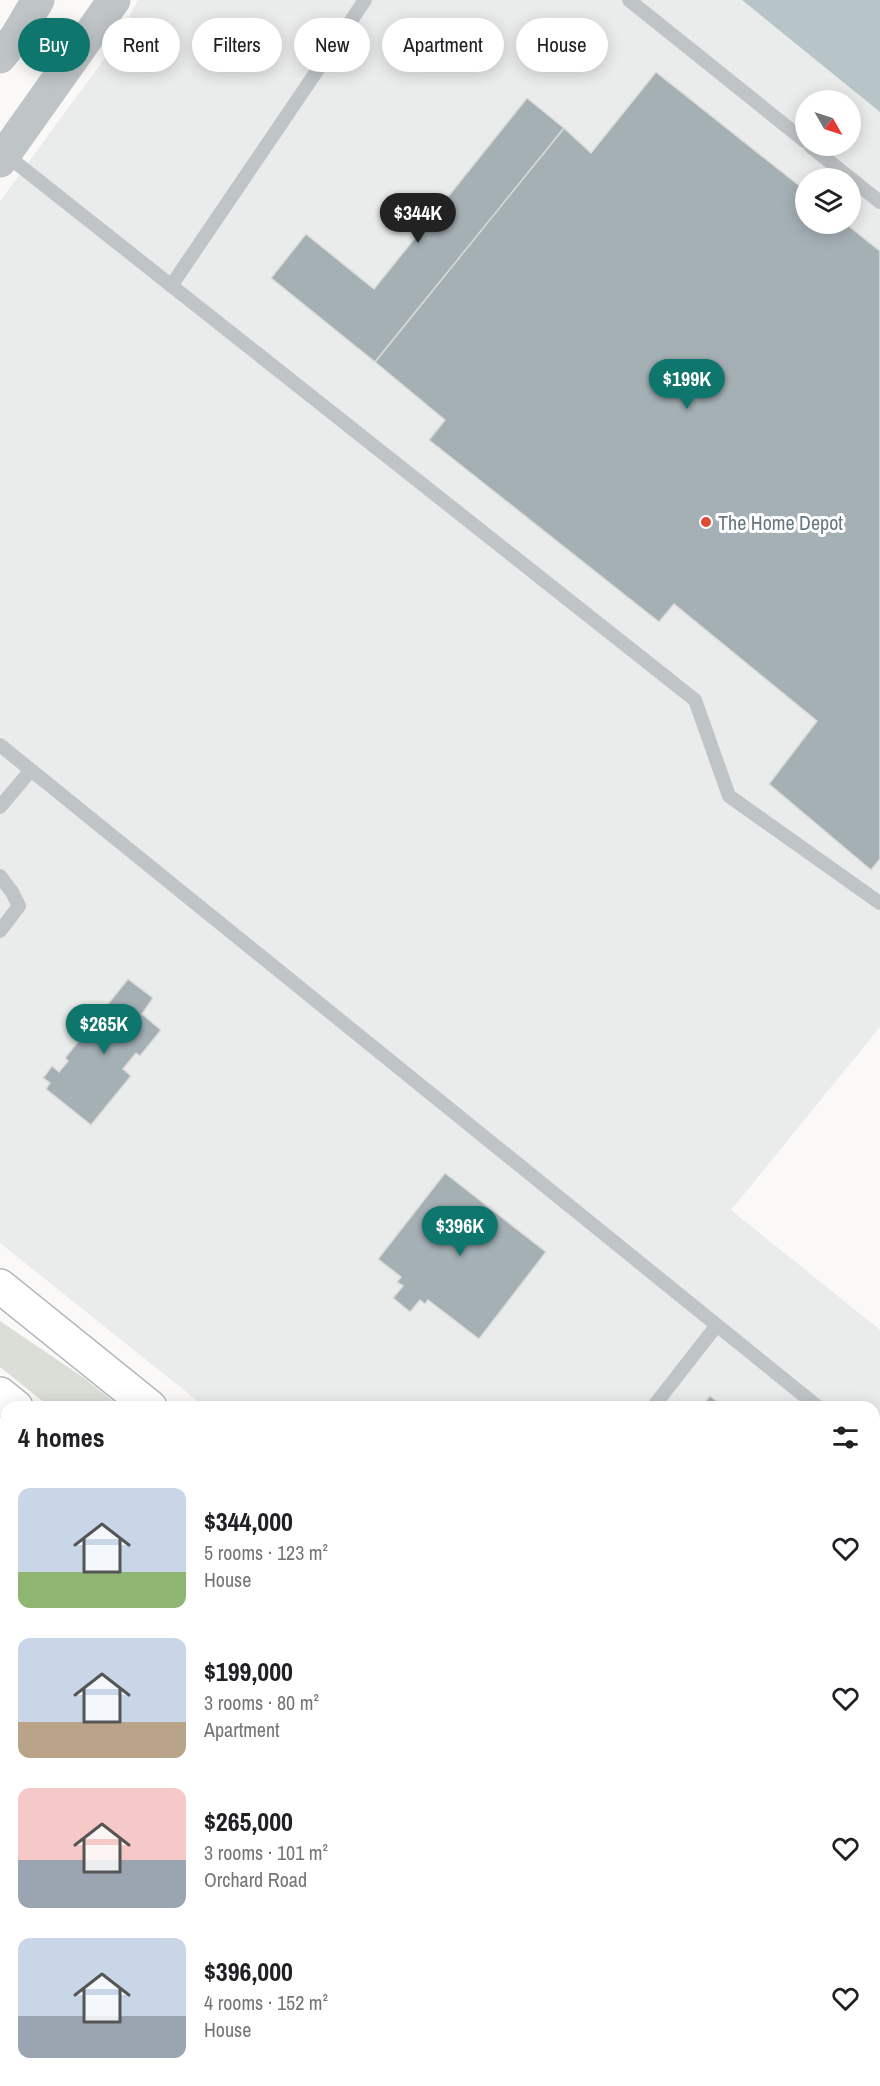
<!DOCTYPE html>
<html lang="en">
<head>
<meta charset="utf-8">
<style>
	body { margin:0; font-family:"Archivo Narrow",sans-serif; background:#f6f6f6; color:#202124; height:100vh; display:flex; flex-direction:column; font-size:22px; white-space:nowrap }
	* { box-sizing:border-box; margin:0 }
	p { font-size:20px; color:#757577 }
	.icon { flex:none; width:33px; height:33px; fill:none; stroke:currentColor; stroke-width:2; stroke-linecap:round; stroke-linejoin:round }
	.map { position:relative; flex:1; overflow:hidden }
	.drawer { position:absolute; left:0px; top:1401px; width:880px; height:686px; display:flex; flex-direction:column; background:#fff; border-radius:18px 18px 0 0; box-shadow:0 3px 15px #0003 }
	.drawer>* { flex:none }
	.banner { position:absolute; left:18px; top:18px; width:844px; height:54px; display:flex; gap:12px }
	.needle { width:39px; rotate:129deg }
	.buttons { position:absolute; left:795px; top:90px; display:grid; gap:12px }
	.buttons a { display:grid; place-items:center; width:66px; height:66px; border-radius:50%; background:#fff; box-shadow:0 3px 15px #0003; font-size:30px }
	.price { position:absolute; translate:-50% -51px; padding:0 14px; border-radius:21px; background:#0f766e; color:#fff; font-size:20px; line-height:39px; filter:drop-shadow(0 2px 3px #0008) }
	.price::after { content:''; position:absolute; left:50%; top:36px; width:18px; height:14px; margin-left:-9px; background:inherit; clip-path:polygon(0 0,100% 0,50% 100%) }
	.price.active { background:#222; color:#fff }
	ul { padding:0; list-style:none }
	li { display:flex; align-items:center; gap:18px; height:150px; padding:0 18px }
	li span { display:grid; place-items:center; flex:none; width:168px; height:120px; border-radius:12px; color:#555 }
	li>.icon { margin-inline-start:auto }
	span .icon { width:72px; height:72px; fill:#fffc; stroke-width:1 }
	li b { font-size:26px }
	h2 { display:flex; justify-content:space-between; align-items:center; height:72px; padding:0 18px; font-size:26px }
	.chip { padding:0 21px; border-radius:27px; background:#fff; box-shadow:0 3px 15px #0003; font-size:21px; line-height:54px }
	.chip.active { background:#0f766e; color:#fff }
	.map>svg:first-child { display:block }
	.built { fill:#eaebeb; fill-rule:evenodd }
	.green { fill:#daded7 }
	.water { fill:#b8c5c8 }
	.building { fill:#a5b0b5; stroke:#dbdbda; stroke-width:1.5 }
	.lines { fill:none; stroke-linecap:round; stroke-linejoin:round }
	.primary-casing { stroke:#b3b9bc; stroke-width:36 }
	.service { stroke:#bfc4c7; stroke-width:14 }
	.tertiary { stroke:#bfc4c7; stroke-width:33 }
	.primary { stroke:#fff; stroke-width:33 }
	.poi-dot { fill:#dc4c35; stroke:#fff; stroke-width:2 }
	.labels { text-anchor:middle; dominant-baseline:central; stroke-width:6; stroke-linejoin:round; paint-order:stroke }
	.poi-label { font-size:20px; fill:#667881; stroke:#fff; text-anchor:start }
</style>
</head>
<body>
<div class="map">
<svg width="880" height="2086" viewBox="0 0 880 2086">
	<rect width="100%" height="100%" fill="#faf9f8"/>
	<path class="built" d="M138,0H880V1027L731,1210L880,1330V1848L875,1855L874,1407H205L0,1243V201L113,47ZM806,100H850V146H806ZM806,178H850V224H806Z
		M0,1516L6,1520V2080H704L711,2086H0Z"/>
	<path class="green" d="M0,1321L84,1378L120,1407H50L0,1367Z"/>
	<path class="water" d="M742,0H880V112Z"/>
	<path class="building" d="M656,72L806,191V224H846L880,251V859L871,870L769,784L817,721L674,604L659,622L429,440L445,420L375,362L564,128L591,153Z
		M527,98L564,128L375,362L271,278L306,234L374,289Z
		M128,979L153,998L142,1014L161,1030L140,1056L136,1053L123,1069L131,1076L91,1125L46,1089L50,1083L43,1078L52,1066L59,1072L68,1061L65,1058Z
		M445,1173L546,1252L479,1339L428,1300L425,1304L420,1300L410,1312L393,1298L403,1286L397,1282L401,1277L378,1259Z
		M710,1396L724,1407H701Z
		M874,1528L880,1533V1687L874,1682Z
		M6,1718V2080H384L380,2086H0V1725Z"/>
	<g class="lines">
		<g class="primary-casing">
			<path id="primary" d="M0,1286L150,1407
				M0,1394L16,1407
				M874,1978L880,1983
				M854,2080L861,2086"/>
		</g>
		<path class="service" d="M629,0L806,142
			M810,146L880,202
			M5,154L695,700L729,796L880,903
			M171,286L365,0
			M0,745L818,1407
			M0,807L31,770
			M0,876L12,892L19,906L0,931
			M653,1407L717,1325
			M874,1453L880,1457
			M874,1734L880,1727
			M874,1943L880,1936"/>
		<path class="tertiary" d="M0,57L16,37L38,0
			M0,161L114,0"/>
		<use href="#primary" class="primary"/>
	</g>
	<circle class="poi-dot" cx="706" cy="522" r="6"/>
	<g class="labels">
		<g class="poi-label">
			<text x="718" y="522">The Home Depot</text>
		</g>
	</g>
</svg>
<div class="buttons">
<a><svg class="needle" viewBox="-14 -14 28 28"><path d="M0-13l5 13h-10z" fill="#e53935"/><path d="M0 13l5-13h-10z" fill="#757577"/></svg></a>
<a><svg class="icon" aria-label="layers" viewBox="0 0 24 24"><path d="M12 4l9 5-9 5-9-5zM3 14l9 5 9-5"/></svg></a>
</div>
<b class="price active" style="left:418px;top:244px">$344K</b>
<b class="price" style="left:687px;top:410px">$199K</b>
<b class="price" style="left:104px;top:1055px">$265K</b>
<b class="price" style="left:460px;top:1257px">$396K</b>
<div class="banner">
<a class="chip active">Buy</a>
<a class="chip">Rent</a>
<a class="chip">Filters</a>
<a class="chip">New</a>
<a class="chip">Apartment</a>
<a class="chip">House</a>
</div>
<section class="drawer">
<h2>4 homes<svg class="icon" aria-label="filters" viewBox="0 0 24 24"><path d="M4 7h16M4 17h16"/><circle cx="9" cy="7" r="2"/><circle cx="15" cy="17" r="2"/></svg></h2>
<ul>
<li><span style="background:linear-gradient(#c9d6e8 70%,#8fb573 0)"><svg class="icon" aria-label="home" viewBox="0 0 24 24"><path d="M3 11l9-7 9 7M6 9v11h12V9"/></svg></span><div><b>$344,000</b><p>5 rooms · 123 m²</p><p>House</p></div><svg class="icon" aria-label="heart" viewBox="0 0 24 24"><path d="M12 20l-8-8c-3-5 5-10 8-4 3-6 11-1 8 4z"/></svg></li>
<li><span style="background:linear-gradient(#c9d6e8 70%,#b9a48a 0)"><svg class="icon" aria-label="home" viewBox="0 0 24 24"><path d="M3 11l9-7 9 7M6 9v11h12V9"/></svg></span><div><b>$199,000</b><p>3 rooms · 80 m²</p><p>Apartment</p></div><svg class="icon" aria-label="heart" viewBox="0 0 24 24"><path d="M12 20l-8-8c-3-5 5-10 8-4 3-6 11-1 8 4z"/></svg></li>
<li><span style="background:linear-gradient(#f6c9c9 60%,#9aa5b1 0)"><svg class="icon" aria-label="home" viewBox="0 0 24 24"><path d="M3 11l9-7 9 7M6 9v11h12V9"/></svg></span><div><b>$265,000</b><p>3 rooms · 101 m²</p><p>Orchard Road</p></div><svg class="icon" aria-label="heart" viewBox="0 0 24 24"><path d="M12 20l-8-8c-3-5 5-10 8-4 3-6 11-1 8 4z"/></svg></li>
<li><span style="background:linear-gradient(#c9d6e8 65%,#9aa5b1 0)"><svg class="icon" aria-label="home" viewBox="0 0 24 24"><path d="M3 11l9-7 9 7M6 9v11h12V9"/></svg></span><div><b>$396,000</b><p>4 rooms · 152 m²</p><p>House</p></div><svg class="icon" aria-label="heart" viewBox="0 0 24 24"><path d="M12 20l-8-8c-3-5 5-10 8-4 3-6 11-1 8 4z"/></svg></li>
</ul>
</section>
</div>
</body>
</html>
